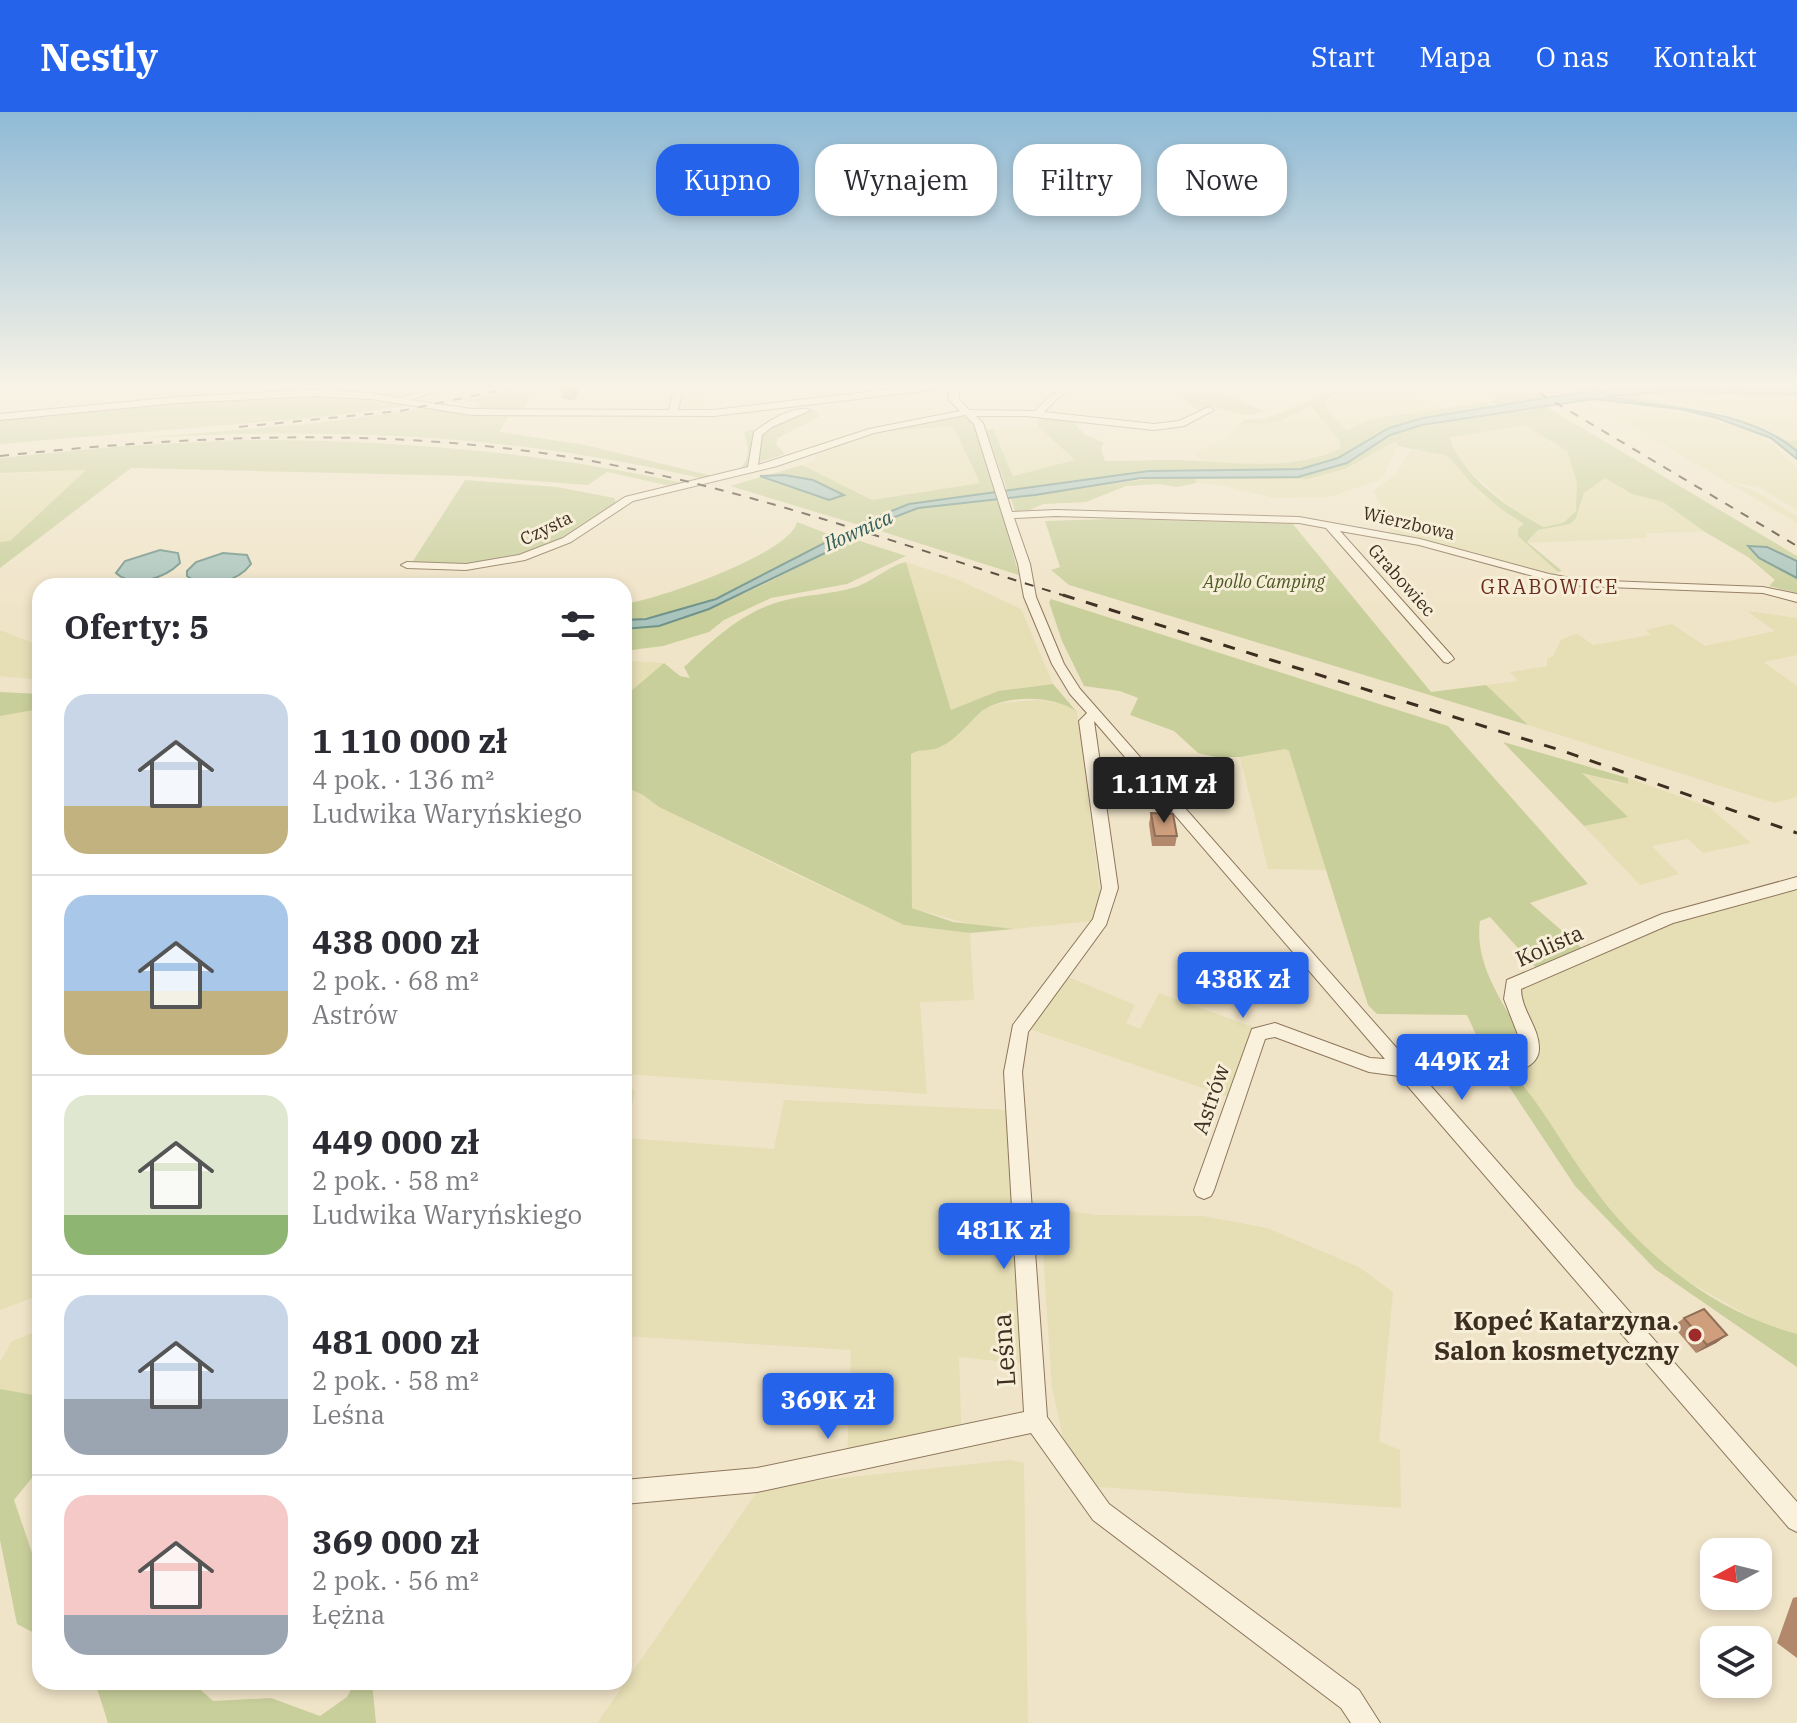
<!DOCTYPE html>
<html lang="pl">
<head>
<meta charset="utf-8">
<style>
	body { margin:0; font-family:"IBM Plex Serif",serif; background:#f2f2f3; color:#2b2b33; height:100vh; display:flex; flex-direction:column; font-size:30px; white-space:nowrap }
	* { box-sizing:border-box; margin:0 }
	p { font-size:26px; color:#7c7c81 }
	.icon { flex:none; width:44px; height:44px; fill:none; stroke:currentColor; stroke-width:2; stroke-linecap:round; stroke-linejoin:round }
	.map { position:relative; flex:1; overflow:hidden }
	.sheet { position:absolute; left:32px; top:466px; width:600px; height:1112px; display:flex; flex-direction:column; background:#fff; border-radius:24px; box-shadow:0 4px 12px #0003 }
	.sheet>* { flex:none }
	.guide { position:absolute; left:656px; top:32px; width:760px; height:72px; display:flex; gap:16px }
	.needle { width:52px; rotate:263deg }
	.tools { position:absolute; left:1700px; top:1426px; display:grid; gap:16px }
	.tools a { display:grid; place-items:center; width:72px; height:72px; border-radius:16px; background:#fff; box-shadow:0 4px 12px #0003; font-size:40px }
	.price { position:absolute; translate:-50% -68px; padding:0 18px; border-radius:8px; background:#2563eb; color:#fff; font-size:26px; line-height:52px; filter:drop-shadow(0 2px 4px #0008) }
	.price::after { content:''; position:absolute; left:50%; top:48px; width:24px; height:18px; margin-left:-12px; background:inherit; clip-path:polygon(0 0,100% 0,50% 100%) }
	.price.selected { background:#222; color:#fff }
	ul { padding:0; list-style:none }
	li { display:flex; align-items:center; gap:24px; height:200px; padding:0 32px }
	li+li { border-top:2px solid #e1e1e2 }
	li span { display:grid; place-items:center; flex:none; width:224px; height:160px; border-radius:24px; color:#555 }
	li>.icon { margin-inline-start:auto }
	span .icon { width:96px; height:96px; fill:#fffc; stroke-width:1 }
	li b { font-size:34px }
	h2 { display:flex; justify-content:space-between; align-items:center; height:96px; padding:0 32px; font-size:34px }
	.pill { padding:0 28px; border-radius:24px; background:#fff; box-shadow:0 4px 12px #0003; font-size:28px; line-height:72px }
	.pill.selected { background:#2563eb; color:#fff }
	header { display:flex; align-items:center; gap:48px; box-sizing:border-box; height:112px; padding:0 40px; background:#2563eb; color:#fff }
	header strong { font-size:38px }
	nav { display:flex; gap:44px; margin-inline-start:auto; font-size:28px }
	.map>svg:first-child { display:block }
	.farmland { fill:#e6deb5 }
	.green { fill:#c9cf9b; fill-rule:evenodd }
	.water { fill:#a9c4bc; stroke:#6f938a; stroke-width:2 }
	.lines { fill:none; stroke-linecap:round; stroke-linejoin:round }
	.stream { stroke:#6f938a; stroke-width:2 }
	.minor-casing { stroke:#8d765c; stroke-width:2 }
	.minor { fill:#faf1dc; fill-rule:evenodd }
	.rail-far1 { stroke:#3d2e20; stroke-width:2; stroke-dasharray:9 9; stroke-linecap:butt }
	.rail { stroke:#3d2e20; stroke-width:3; stroke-dasharray:12 12; stroke-linecap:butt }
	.wall { fill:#b2896c }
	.shaded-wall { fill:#916f58 }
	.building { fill:#cf9f7d; stroke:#916f58; stroke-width:2 }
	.poi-dot { fill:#9e2a2b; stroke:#f7eed8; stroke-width:3 }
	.labels { text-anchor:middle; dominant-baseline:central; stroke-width:6; stroke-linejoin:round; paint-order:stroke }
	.far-street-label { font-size:18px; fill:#3d2e20; stroke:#f7eed8 }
	.far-park-label { font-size:18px; font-style:italic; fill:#4d5a26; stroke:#f7eed8 }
	.far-water-label { font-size:20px; font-style:italic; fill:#2f5d5a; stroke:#f7eed8 }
	.far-neighbourhood-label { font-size:20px; letter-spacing:2px; fill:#6b2e1e; stroke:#f7eed8 }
	.street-label { font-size:22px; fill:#3d2e20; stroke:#f7eed8 }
	.near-poi-label { font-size:26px; font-weight:bold; fill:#3d2e20; stroke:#f7eed8; text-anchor:end }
	.near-street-label { font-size:26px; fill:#3d2e20; stroke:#f7eed8 }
</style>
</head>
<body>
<header>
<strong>Nestly</strong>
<nav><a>Start</a><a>Mapa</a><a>O nas</a><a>Kontakt</a></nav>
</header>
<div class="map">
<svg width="1797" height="1611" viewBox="0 0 1797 1611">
	<rect width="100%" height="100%" fill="#f0e4c8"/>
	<path class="farmland" d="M685,272H709L704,299H678Z
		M1351,272H1379L1446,296L1372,307L1347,319L1327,299L1325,290Z
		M1669,282L1797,285V328L1788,329L1739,306L1704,297L1635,285Z
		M1602,291L1701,304L1742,316L1773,332L1797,356V398L1760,376L1727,369L1753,378L1797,404V411L1614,304L1617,300Z
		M1308,293L1340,329L1341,337L1307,348L1271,353L1212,351L1202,349L1193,341L1221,330L1240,312L1276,311L1290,306Z
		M1525,313L1567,339L1577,371L1576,399L1563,411L1544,415L1516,399L1462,352L1450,324Z
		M953,314L981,371L872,388L802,353L817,348L815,342L875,320Z
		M1038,314L1076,348L1013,364L993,317Z
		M1392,330H1399L1398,334L1385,361L1378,369L1328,385L1274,386L1224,374L1196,371L1194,367H1308L1345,357Z
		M1411,337L1448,344L1472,372L1501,397L1525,413L1518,424L1558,460L1555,463L1390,420V408L1373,379L1396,362Z
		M87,358L10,429L0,430V362Z
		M1605,366L1632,382L1663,390L1705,420L1646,421L1647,426L1527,431L1538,418L1570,412L1580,397L1584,381Z
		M906,450L957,467L1021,497L1053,572L998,579L951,598Z
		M1747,499L1797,506V543L1764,550L1797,574V685L1774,691L1528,613L1486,573L1518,569L1510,560L1547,554V547L1553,544L1561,528L1572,523L1578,522L1593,533L1651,523L1646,518L1672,512L1705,534L1775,519Z
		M0,518L40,534V568L0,564Z
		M624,549H628L664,551L624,585Z
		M1038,588L1067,592L1077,600L1100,780L1092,809L1014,817L981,815L912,796L911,642L916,638L943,634L986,596L1002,591Z
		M40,597V1183L0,1198V604Z
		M1285,637L1289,639L1326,758L1268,757L1240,645Z
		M1580,659L1617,671L1628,672V666L1709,695L1751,731L1703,741L1688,727L1652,734L1679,762L1640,773L1584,714L1627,705Z
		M624,674L643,683L659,695L797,763L904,813L970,821L974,888L920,890L927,982L624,962Z
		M1797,777V1222L1767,1214L1671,1160L1627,1117L1590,1072L1513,962L1530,955L1539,940L1537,926L1516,885L1522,874L1671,809Z
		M1066,864L1135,893L1126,911L1140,917L1159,881L1253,915L1229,985L1027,916Z
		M624,974L631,975L635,979L626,1026L774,1037L784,988L1008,998L1033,1253L959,1245L962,1333L847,1351L851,1238L624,1224Z
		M1040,1095L1096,1103L1203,1104L1267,1116L1359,1155L1393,1180L1379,1329L1400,1338L1401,1396L1099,1375L1078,1357L1063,1325L1052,1276Z
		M40,1218V1284L0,1277V1250L12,1229Z
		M1010,1348L1024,1351L1028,1611H597L757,1380L767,1374Z"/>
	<path class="green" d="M538,272H556L532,278L523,298H468L484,292L463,289Z
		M1163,272H1199L1264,299C1237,311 1220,288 1198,298Z
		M1468,272H1521L1547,288L1499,295L1490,289L1498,288L1484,278Z
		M1559,272L1797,273V277L1725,275L1575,282Z
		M1344,275L1325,290L1327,299L1347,318L1372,307L1486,290L1494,296L1423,306L1389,316L1338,346L1301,357L1149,359L1008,380L986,318L993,317L1013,364L1075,348L1038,314L1040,305L1070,307L1084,322L1104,331L1101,336L1105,349C1136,349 1168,347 1199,349C1248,352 1294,357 1340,337V330L1311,294L1276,311L1240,312L1244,308L1267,306Z
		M1674,279L1797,282V285L1669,282L1636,285L1739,307L1788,329L1797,328V339C1760,308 1702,299 1655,291C1639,288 1621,288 1605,283Z
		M320,285L361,286L410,294L320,305L0,332V309L178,291Z
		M1547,295L1797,444V449L1784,442L1759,446L1797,466V481L1769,474L1775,468L1748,445L1705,420L1663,390L1632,382L1605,366L1584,381L1576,406L1570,412L1538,418L1527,430L1562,459L1558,460L1518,424V417L1524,412L1501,397L1472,372L1448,344L1398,334L1396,329L1345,357L1308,367H1195L1196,371L1177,375L1158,372L1126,374L1086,390L1043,392L1030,398L1015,399L1011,387L1166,364L1298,365L1347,351L1390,323L1409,316ZM1525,313L1567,339L1577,371L1576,399L1563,411L1544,415C1509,397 1461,364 1450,325Z
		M422,297L509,304L499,320L585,333L712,364L700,366C508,322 338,315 141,326L318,311Z
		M815,297L820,304L778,326L776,332L785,342L741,356C751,345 748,333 744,320L770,314Z
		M958,304H967L977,319L996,381L909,392L859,413L730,374L802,353L872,388L980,371L953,314L875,320Z
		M237,328C391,327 533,339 683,371L666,373L607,360L588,373L467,364L131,356L0,456V430L10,429L86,358L0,361V346L123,334Z
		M465,368L557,375L614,386L616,390C594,405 572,424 547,434C504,453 457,453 411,452Z
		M998,388L1019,463L871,416L918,396Z
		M1111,407L1292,411L1431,580L1486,573L1528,613L1069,473L1051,458L1060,455L1045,409Z
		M797,410L836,425C769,460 702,504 624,508V492C657,488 790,442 797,410Z
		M854,427L906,444L847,472L771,486L724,508L709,520L663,534L624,539V517C707,509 780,462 854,427Z
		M906,450L951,598L998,579L1053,572L1077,600C1055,583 1005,582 982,599C969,610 956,628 940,635C930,640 920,636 911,642L912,796L953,810L1014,817L970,821L904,813L659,695L643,683L624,674V585L664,551L680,564L690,566L684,555C714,527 741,500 782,489C806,482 831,483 856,475C873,469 892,452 906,450Z
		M1051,487L1448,614L1588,772L1530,791L1583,837L1536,856L1490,805L1480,809C1474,851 1502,890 1523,925L1524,938C1513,951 1505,951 1489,951L1467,903L1377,902L1368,893L1289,639L1285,637L1240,645H1216L1198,641L1174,619L1130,603L1138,586L1120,579L1084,574L1062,529L1049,490Z
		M0,580L40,582V597L0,604Z
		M1503,630L1628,666V672L1582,661L1628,705L1584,714Z
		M1513,962C1542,993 1563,1034 1588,1068C1638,1140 1712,1199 1797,1222V1255L1655,1157L1575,1074L1502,964Z
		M0,1277L40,1284V1356L14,1388L40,1464V1524L17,1512L0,1428Z
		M95,1570H192L213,1589L271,1586L320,1604L347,1585L355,1570H372L376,1611H108Z"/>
	<path class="water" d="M1676,275L1797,277V282L1674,279L1607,284C1670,299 1744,295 1797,339V347L1771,326L1717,306L1680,297L1593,287L1422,313L1390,323L1347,351L1298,365L1141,366L1035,383L918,396L882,410L854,427L709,497L659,514L624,517V508L646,507L716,487L869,408L909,392L1149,359L1301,357L1338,346L1389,316L1423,306L1583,280Z
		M784,363L813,368L844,383L829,388L760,364Z
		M1748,434L1767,435L1797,449V466L1759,446Z
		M160,438L178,441L180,451C165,466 133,477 116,461L125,449Z
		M223,441L247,443L251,452C238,470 205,478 187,464V459L196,450Z"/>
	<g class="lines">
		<path class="stream" d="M1581,272L1604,280"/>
		<g class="minor-casing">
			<path id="minor" d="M440,272H454L411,288L472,297L669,298L675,272H684L678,298H714L934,272H963L958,275L959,287L969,298L1035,299C1050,284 1062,272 1084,272L1059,285L1044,300L1154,312L1179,309L1209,295L1214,298L1184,314L1154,318L1026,304H976L983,311L1012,400L1056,398L1299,405L1420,427L1549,462L1582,468L1763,475L1797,482V490L1763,481L1582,474L1544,467L1419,433L1340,419L1452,544L1454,547L1448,551L1444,550L1326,416L1299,411L1056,404L1014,406L1030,452L1036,485L1064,552L1080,577L1409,950L1507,949L1517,944L1522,933L1504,887L1507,868L1662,802L1797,765V777L1673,811L1521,877C1521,898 1539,915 1539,936C1540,974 1447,964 1422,964L1797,1390V1420L1789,1416L1399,964L1369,960L1275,925L1265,927L1214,1078L1211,1084L1204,1087L1197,1084L1194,1078L1252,917L1275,911L1370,946L1385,947L1094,609L1118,776L1106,813L1028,920L1022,960L1047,1305L1109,1392L1359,1578L1380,1611H1351L1341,1596L1093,1408L1031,1321L757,1380L624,1392V1368L757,1356L1024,1300L1004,960L1013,913L1093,807L1102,776L1079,609L1087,601L1070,582L1052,552L1024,485L1018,452L974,312L965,303L874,321L777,354L633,389L571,430L525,448L466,458L407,456L401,453L407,450L466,452L519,443L563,426L625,385L748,355L754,320C766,310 796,292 811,298L772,315L762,323L758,353L869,317L960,299L949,288V276L714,304L472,303L371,287L313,284L177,291L0,308V302L177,285L313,278L371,281L399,286Z"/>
		</g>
		<use href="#minor" class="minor"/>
		<path class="rail-far1" d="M1524,272L1797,434
			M239,315L400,299L531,272
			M0,344C195,323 392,314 586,348C750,377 910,436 1069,485"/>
		<path class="rail" d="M1063,483L1563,639L1797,721"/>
	</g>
	<path class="wall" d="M560,272H581L574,289L563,286Z
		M1151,701L1177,724L1175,734H1152L1149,712Z
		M1684,1206L1727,1223L1716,1231L1696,1241L1673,1214Z
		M1797,1485V1546L1777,1531L1793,1486Z"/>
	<path class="shaded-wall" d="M572,272H581L574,289L571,275Z
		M1727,1223L1716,1231L1696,1241L1707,1233Z"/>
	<path class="building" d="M560,272H572L571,275Z
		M1151,701L1173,702L1177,724H1155Z
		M1704,1197L1727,1223L1707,1233L1684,1206Z"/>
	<linearGradient id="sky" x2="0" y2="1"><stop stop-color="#8fbad6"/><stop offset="0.55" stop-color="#f8f3e6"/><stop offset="1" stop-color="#f8f3e6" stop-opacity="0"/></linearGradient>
	<rect width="1797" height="498" fill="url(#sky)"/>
	<circle class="poi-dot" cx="1695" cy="1223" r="8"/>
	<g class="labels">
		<g class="far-street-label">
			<text transform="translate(1409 411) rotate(13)">Wierzbowa</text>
			<text transform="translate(546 416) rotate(-26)">Czysta</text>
			<text transform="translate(1402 468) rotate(48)">Grabowiec</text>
		</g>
		<g class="far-park-label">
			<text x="1264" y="469">Apollo Camping</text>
		</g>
		<g class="far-water-label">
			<text transform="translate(858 418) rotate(-24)">Iłownica</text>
		</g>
		<g class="far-neighbourhood-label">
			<text x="1550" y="474">GRABOWICE</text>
		</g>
		<g class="street-label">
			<text transform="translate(1549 833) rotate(-24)">Kolista</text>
			<text transform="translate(1210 987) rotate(-71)">Astrów</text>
		</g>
		<g class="near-poi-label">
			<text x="1679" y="1208">Kopeć Katarzyna.<tspan x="1679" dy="30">Salon kosmetyczny</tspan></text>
		</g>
		<g class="near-street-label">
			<text transform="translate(1003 1238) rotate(-94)">Leśna</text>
		</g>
	</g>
</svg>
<div class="tools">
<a><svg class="needle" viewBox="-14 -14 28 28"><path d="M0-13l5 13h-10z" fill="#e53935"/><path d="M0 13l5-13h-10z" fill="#7c7c81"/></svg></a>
<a><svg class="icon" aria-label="layers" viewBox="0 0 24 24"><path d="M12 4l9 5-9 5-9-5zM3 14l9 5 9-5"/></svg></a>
</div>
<b class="price selected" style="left:1164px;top:713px">1.11M zł</b>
<b class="price" style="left:1243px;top:908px">438K zł</b>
<b class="price" style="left:1462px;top:990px">449K zł</b>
<b class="price" style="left:1004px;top:1159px">481K zł</b>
<b class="price" style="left:828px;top:1329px">369K zł</b>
<div class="guide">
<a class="pill selected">Kupno</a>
<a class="pill">Wynajem</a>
<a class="pill">Filtry</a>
<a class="pill">Nowe</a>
</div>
<section class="sheet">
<h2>Oferty: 5<svg class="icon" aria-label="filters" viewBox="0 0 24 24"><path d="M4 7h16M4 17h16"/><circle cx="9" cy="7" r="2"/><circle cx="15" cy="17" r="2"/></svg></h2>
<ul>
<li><span style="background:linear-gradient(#c9d6e8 70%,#c2b280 0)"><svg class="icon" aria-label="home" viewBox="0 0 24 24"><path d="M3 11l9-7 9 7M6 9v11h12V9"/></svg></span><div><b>1 110 000 zł</b><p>4 pok. · 136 m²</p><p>Ludwika Waryńskiego</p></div></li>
<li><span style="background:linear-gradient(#a9c7e8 60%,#c2b280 0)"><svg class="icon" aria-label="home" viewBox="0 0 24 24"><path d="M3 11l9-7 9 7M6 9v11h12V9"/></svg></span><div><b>438 000 zł</b><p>2 pok. · 68 m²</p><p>Astrów</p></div></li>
<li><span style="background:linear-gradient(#dfe7d0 75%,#8fb573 0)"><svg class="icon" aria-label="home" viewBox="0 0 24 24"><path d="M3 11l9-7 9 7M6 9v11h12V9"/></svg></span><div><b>449 000 zł</b><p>2 pok. · 58 m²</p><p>Ludwika Waryńskiego</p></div></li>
<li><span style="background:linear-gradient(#c9d6e8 65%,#9aa5b1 0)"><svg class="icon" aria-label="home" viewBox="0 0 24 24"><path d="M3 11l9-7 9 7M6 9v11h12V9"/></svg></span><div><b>481 000 zł</b><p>2 pok. · 58 m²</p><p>Leśna</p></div></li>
<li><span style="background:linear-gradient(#f6c9c9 75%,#9aa5b1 0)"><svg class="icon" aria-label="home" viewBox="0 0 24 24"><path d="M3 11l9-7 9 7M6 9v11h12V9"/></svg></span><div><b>369 000 zł</b><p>2 pok. · 56 m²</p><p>Łężna</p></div></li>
</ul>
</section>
</div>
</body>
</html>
